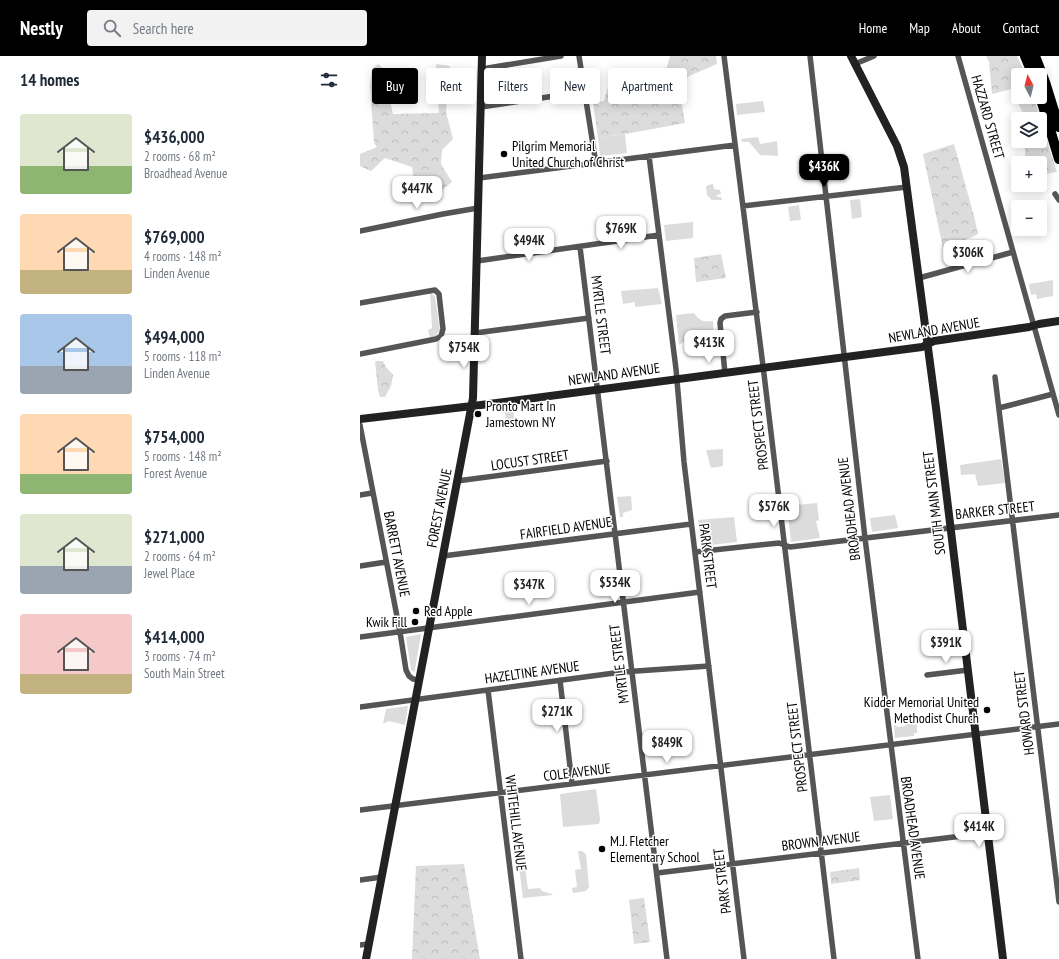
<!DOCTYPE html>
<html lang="en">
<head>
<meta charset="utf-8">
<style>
	body { margin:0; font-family:"PT Sans Narrow",sans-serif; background:#f2f2f3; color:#1f2937; height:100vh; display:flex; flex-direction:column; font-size:15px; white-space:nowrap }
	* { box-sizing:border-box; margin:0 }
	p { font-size:13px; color:#747a83 }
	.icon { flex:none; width:22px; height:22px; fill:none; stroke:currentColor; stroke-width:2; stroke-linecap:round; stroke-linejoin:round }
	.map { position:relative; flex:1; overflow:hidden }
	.drawer { display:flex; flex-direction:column; background:#fff; width:360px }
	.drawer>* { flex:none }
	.hud { position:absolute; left:12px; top:12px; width:380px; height:36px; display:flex; gap:8px }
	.needle { width:26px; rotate:353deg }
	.buttons { position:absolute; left:651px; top:12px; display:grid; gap:8px }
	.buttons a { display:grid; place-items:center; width:36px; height:36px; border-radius:4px; background:#fff; box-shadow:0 2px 10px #0003; font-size:20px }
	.price { position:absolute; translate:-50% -34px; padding:0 9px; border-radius:8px; background:#fff; color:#222; font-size:13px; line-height:26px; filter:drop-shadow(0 1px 2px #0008) }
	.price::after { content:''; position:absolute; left:50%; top:24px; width:12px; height:9px; margin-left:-6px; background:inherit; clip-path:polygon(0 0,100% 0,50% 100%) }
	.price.selected { background:#000; color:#fff }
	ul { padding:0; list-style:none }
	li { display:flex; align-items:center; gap:12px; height:100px; padding:0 20px }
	li span { display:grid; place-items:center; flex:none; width:112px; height:80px; border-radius:4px; color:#555 }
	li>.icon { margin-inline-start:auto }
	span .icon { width:48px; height:48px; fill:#fffc; stroke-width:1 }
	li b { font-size:17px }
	h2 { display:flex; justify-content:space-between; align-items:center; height:48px; padding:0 20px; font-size:17px }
	.tag { padding:0 14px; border-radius:4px; background:#fff; box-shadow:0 2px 10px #0003; font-size:14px; line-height:36px }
	.tag.selected { background:#000; color:#fff }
	header { display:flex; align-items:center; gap:24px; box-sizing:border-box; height:56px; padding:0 20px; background:#000; color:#fff }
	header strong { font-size:19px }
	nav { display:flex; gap:22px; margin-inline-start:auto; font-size:14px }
	.search { width:280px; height:36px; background:#f2f2f3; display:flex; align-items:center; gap:10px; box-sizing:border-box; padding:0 14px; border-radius:4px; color:#747a83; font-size:15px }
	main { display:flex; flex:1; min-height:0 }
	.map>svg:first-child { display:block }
	.grass { fill:#dcdcdc }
	.forest { fill:url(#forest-crowns) }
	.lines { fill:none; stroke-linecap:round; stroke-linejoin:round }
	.street { stroke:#555; stroke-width:5.5 }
	.secondary { stroke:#222; stroke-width:8 }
	.highway { stroke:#000; stroke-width:10 }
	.poi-dot { fill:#000; stroke:#fff; stroke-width:1.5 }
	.labels { text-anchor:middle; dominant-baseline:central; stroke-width:3; stroke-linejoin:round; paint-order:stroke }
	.street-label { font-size:14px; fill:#000; stroke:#fff }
	.poi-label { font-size:14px; fill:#000; stroke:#fff; text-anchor:start }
</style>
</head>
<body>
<header>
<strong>Nestly</strong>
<div class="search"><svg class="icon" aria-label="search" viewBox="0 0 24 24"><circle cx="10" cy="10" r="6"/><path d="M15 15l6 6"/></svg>Search here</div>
<nav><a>Home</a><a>Map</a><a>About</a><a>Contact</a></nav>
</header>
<main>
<section class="drawer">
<h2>14 homes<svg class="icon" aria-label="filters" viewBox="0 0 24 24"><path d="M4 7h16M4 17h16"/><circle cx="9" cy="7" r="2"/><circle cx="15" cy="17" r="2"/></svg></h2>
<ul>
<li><span style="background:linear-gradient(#dfe7d0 65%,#8fb573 0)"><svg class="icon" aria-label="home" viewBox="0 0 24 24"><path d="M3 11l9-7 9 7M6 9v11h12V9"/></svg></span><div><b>$436,000</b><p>2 rooms · 68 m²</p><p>Broadhead Avenue</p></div></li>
<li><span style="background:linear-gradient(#ffd9b3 70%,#c2b280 0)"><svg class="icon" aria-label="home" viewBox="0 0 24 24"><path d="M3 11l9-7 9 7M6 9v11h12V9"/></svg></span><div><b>$769,000</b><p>4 rooms · 148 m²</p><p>Linden Avenue</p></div></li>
<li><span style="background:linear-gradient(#a9c7e8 65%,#9aa5b1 0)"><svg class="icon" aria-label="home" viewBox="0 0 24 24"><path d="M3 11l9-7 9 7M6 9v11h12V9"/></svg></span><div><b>$494,000</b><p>5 rooms · 118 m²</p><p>Linden Avenue</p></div></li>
<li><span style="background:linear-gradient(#ffd9b3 75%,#8fb573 0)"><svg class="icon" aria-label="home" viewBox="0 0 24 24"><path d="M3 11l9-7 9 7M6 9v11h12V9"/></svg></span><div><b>$754,000</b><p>5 rooms · 148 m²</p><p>Forest Avenue</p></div></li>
<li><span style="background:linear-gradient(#dfe7d0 65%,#9aa5b1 0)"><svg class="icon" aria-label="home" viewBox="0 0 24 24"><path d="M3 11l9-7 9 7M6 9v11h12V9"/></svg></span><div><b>$271,000</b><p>2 rooms · 64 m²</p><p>Jewel Place</p></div></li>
<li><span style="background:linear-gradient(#f6c9c9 75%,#c2b280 0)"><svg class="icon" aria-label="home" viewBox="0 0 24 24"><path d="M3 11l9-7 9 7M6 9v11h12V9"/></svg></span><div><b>$414,000</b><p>3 rooms · 74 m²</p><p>South Main Street</p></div></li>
</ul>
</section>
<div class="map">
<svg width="699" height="903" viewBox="0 0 699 903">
	<defs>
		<pattern id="forest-crowns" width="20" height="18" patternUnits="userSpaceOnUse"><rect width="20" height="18" fill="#dcdcdc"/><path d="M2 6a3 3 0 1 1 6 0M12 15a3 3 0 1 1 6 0" fill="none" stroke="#bbb"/></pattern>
	</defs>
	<rect width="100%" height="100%" fill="#fff"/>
	<path class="grass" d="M403,45L405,56L377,59L376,48Z
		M265,78L267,97L240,100L238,82Z
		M398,81L400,88L417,85L418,100L400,99L389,86H382L381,83Z
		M353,128L354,133L360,134L361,138L357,139V141H361L362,144H352L347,139L346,131L348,129Z
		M500,143L502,161L492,163L490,144Z
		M439,149L441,164L430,165L428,151Z
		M333,166V182L306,185L304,169Z
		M693,224V240L677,243L676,238L671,239L669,228Z
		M298,232L302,248L275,251V246L263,248L261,235Z
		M70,237L75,240L80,274L75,281L70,282L68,274L72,272Z
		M334,257C340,265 342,266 353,265L354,280L340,282L337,285H325L319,289L316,259Z
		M153,350L155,372L147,373L145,357L141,356V352Z
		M363,393V410L351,412L346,394Z
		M641,403L645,427L618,430L615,418L601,419L600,409Z
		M271,440L272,454L263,457V461H260L257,441Z
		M457,447L459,464L456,465L460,482L431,486L427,450Z
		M535,459L538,472L512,476L510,462Z
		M374,461L377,486L342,490L338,464Z
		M61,578L55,614L54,616L51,614L46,581Z
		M48,650L45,669L29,665L23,668L26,653Z
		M557,667V677H554V680L535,682L534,669L538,671L545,670L546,668Z
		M236,733L240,763L239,768L203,771L200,738Z
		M530,739L533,763L514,765L510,741Z
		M158,795L160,796L162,804L166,805V810L165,811L168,833L180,832L182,835L192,838L193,839L163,842L157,796Z
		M218,795H222L226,798L229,831L226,835L213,837L212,832L217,831L215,814L221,813Z"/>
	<path class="forest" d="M310,0H356L357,8L329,20L321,28H317L319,31L325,67L271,77L238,82L233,47L244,45L248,31C262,25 266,26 275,37L304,28L305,17Z
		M626,0H657L666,19H658V41H674L680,63H664L663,57L651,33L632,38L629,6Z
		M18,8L22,11L33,58L79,57L76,8L90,10L86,56L93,83L82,94L81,108L92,126L82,134L57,148L52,111L25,102L11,115L0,110V98L17,91L14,87L10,30L12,13Z
		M680,63L697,116L680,119V107H666L665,103V85H680Z
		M594,88L614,160L618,178L612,181L583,192L563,98Z
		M361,198L366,222L336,226L334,202Z
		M15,305H23L26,311L33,319L31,330L25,341H20L18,334Z
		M104,808L120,903H52L56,810Z
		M499,812L500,824L471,828L470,816Z
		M284,842L290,886L274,888L269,844Z"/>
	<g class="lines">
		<path class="street" d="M219,0L236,108
			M364,0L404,318L474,903
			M450,0L505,482L558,903
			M598,0L699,359
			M495,8L514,0
			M122,13L201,0
			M121,51L201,39
			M289,100L316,313L324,406L384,903
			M119,122L375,89
			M695,138L699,144
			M383,150L547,131
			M0,175L83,158L118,152
			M220,191L307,903
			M117,205L299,179
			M559,222L653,196
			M0,247L75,234L79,238L83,273L81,280L76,283L0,298
			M115,277L229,262
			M365,317L360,267L361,263L365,260L397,256
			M635,321L699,846
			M639,352L693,338
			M0,369L40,576L46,614L49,620L53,623L59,624
			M97,425L247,405
			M0,439L12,437
			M335,496L419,487L430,491L699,459
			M83,500L331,468
			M0,510L26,506
			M0,581L340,536
			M567,619L608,614
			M200,624L212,728
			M128,634L161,903
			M0,651L262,616L349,610
			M0,754L699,668
			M297,817L627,777
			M0,824L22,821
			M0,889L8,888"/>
		<path class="secondary" d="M491,0L537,90L544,111L576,352L643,903
			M0,363L121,349L562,291L574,285L669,271L679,268L699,265
			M6,903L113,342L122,0"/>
		<path class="highway" d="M665,0L673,19
			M675,0L685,26L699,71
			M680,40L699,103"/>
	</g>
	<g class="poi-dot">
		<circle cx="144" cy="98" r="4"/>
		<circle cx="118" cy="358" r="4"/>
		<circle cx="56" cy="555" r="4"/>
		<circle cx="55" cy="566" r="4"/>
		<circle cx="627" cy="654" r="4"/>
		<circle cx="242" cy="793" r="4"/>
	</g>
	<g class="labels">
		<g class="street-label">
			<text transform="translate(628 61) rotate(74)">HAZZARD STREET</text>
			<text transform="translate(241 259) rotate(83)">MYRTLE STREET</text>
			<text transform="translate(574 274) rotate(-10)">NEWLAND AVENUE</text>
			<text transform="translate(254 318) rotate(-8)">NEWLAND AVENUE</text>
			<text transform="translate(398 369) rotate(-97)">PROSPECT STREET</text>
			<text transform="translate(170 404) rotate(-8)">LOCUST STREET</text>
			<text transform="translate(574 447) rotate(-97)">SOUTH MAIN STREET</text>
			<text transform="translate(79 452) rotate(-79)">FOREST AVENUE</text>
			<text transform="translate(489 453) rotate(-97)">BROADHEAD AVENUE</text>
			<text transform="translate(635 454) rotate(-6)">BARKER STREET</text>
			<text transform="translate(206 472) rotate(-8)">FAIRFIELD AVENUE</text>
			<text transform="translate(37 498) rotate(79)">BARRETT AVENUE</text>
			<text transform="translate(348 500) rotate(83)">PARK STREET</text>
			<text transform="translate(259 608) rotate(-97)">MYRTLE STREET</text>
			<text transform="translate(172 616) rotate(-8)">HAZELTINE AVENUE</text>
			<text transform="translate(664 657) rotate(-97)">HOWARD STREET</text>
			<text transform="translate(437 691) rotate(-97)">PROSPECT STREET</text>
			<text transform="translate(217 716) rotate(-7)">COLE AVENUE</text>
			<text transform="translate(156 767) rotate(83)">WHITEHILL AVENUE</text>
			<text transform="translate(553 772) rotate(82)">BROADHEAD AVENUE</text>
			<text transform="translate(461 785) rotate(-7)">BROWN AVENUE</text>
			<text transform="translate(362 825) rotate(-97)">PARK STREET</text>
		</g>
		<g class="poi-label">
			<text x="152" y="90">Pilgrim Memorial<tspan x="152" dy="16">United Church of Christ</tspan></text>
			<text x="126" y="350">Pronto Mart In<tspan x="126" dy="16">Jamestown NY</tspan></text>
			<text x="64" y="555">Red Apple</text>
			<text x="47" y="566" text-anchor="end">Kwik Fill</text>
			<text x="619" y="646" text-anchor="end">Kidder Memorial United<tspan x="619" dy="16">Methodist Church</tspan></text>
			<text x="250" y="785">M.J. Fletcher<tspan x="250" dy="16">Elementary School</tspan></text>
		</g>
	</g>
</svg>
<div class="buttons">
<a><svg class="needle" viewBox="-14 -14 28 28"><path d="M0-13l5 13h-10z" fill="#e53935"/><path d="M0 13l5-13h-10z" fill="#747a83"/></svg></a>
<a><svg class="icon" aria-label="layers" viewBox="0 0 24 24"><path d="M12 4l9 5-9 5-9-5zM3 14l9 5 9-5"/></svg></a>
<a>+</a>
<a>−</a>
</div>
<b class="price selected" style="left:464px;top:132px">$436K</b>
<b class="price" style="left:57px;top:154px">$447K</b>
<b class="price" style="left:261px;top:194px">$769K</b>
<b class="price" style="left:169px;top:206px">$494K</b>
<b class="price" style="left:608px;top:218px">$306K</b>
<b class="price" style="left:349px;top:308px">$413K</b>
<b class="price" style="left:104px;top:313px">$754K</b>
<b class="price" style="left:414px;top:472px">$576K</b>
<b class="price" style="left:255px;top:548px">$534K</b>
<b class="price" style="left:169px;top:550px">$347K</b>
<b class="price" style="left:586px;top:608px">$391K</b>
<b class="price" style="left:197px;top:677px">$271K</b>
<b class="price" style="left:307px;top:708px">$849K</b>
<b class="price" style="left:619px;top:792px">$414K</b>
<div class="hud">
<a class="tag selected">Buy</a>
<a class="tag">Rent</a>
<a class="tag">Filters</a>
<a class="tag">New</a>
<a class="tag">Apartment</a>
</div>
</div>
</main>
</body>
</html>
